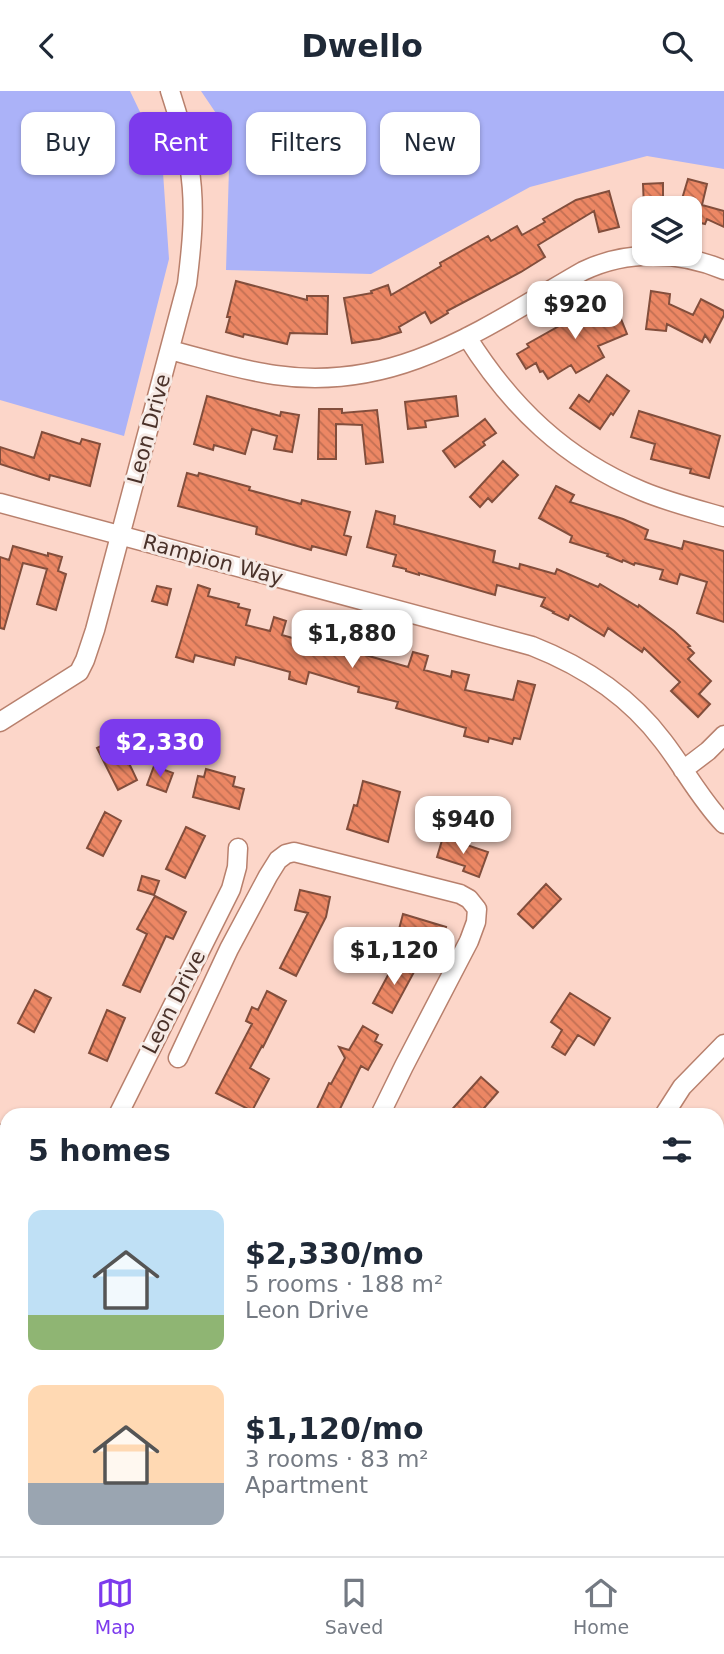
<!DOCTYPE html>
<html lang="en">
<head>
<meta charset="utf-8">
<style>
	body { margin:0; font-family:"DejaVu Sans",sans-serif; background:#f2f2f3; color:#1f2937; height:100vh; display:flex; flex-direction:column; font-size:26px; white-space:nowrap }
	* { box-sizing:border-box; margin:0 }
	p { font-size:23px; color:#747a83 }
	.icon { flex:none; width:38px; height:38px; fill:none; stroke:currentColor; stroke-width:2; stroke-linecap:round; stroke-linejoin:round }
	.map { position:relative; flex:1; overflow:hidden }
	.drawer { position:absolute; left:0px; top:1017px; width:724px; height:450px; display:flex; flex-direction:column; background:#fff; border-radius:21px 21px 0 0; box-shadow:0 2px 5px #0004 }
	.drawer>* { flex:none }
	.guide { position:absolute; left:21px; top:21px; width:682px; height:63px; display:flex; gap:14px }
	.buttons { position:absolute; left:632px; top:105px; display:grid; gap:14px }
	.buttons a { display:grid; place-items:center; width:70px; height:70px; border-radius:14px; background:#fff; box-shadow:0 2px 5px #0004; font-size:35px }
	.price { position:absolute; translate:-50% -60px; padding:0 16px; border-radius:14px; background:#fff; color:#222; font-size:23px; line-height:46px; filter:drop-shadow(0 2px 4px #0008) }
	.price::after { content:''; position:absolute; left:50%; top:42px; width:21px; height:16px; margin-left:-10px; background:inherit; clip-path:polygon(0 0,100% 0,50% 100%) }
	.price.selected { background:#7c3aed; color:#fff }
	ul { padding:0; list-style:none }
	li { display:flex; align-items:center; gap:21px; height:175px; padding:0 28px }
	li span { display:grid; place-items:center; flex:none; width:196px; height:140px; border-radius:14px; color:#555 }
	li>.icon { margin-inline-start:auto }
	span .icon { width:84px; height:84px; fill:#fffc; stroke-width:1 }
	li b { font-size:30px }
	h2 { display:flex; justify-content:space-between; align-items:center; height:84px; padding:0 28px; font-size:30px }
	.pill { padding:0 24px; border-radius:14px; background:#fff; box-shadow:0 2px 5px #0004; font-size:24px; line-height:63px }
	.pill.selected { background:#7c3aed; color:#fff }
	header { display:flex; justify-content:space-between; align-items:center; height:91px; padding:0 28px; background:#fff; font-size:32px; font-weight:700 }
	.dock { display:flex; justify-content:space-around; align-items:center; height:98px; border-top:2px solid #e0e1e3; background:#fff; font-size:19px; color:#747a83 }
	.dock a { display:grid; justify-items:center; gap:4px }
	.dock .selected { color:#7c3aed }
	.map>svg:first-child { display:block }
	.green { fill:#abb2f8 }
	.building { fill:url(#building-back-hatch); stroke:#824e3c; stroke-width:2 }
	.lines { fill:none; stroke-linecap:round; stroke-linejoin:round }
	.street-casing { stroke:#b8806d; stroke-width:21 }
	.street { stroke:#fff; stroke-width:18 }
	.labels { text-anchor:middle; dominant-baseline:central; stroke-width:6; stroke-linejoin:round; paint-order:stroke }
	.street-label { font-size:21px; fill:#4a322a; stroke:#f6eae5 }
</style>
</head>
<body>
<header><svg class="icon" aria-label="back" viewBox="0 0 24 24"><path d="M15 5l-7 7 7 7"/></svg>Dwello<svg class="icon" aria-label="search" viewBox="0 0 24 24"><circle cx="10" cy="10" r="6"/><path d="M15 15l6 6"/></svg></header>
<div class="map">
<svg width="724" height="1465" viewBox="0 0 724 1465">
	<defs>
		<pattern id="building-back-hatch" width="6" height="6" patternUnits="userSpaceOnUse" patternTransform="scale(1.75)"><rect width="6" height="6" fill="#ec8764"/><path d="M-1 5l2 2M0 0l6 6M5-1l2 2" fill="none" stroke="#c16f53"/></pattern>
	</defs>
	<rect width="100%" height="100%" fill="#fcd6c9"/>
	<path class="green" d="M0,0H130L162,67L169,168L124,345L0,309Z
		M201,0H724V78L647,65L530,96L371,183L226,179L230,43Z"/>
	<path class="building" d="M688,88L707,93L702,114L724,120V136L707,128L705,133L697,131L694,144H690V117H680V115L678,114L680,108H682Z
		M663,92V117H644L643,93Z
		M609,100L619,136L599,141L594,120L538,154L545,166L521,181L447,220L448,222L431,232L425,221L399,236L401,241L379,248L352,252L344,207L372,202L371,200L388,194L391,204L441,175L440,172L488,145L491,150L517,135L522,144L545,131L543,128L576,109Z
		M236,190L307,209V205H328L327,243L290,242L287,253L244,243L243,246L226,241L230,226H227Z
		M651,200L670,203L669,213L693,224L701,208L724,220V224L710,251L705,244L702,251L667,233L666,240L646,238Z
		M613,208L627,243L598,255L604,266L576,282L571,274L548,288L543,280L540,281L536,272L526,278L517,263L529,256L527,253L586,220Z
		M607,284L629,300L613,324L611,322L600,338L570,317L579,304L589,311Z
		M207,305L280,325L281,321L299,324L292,361L274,358L277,345L252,338L245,363L214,354L213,359L194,353Z
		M456,305L458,325L425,330L426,336L408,338L405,311Z
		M319,318H342V322L377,319L383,371L366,373L362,334L336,333V368H318Z
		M639,320L720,345L709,387L690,382L691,378L651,368L655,353L631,346Z
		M485,328L496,342L483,351L485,354L455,376L443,360Z
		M42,341L80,353L82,348L100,353L90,395L50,384L49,389L0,373V356L34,367Z
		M503,370L518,384L492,411L488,407L480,416L470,406Z
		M187,382L198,385L199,382L250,396L249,399L301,413L302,409L350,421L344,444L351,446L346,464L312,455L311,459L256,443L257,436L178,415Z
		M556,395L574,404L570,411L623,428L648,439L645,448L682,458L684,450L724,460V531L697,522L707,491L680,483L677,493L660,488L663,479L635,472L634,474L623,469L622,471L607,465L608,463L570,451L572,445L539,427Z
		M376,420L395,425L394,433L495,460L493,471L519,478L520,473L555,483L557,478L598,496L600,493L638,516L639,514L674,540L690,555L688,556L694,562L688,568L711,590L699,603L710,613L698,626L671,600L680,591L644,557L642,561L608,537L604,545L570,524L568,529L553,522L554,521L541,515L545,507L497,494L495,504L419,482V484L406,480V478L393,475L396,464L367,456Z
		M13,455L48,465V462L62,466L58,480L66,483L56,519L37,513L47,478L23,472L4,538L0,537V466L9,469Z
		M198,494L210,498L208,505L239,513L238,516L250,519L246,534L270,540L274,526L286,530L282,544L341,561L343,559L347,543L362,548L358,562L408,576L413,561L428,565L424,579L451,586L452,580L469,584L465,599L513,609L518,590L535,594L520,648L514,647L512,653L489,647L488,651L464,645L466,637L396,617L398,611L358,601L359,596L309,581L306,593L289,588L290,581L236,566L234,574L195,564L193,571L176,566Z
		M157,495L171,498L167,514L152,510Z
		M117,647L137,689L118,699L97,657Z
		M154,675L173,682L166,701L147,694Z
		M206,678L235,686L233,695L244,698L239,718L193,706L198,685L204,686Z
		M363,690L400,701L388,751L347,738L354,714L357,715Z
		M105,721L121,730L103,765L87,757Z
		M186,736L205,745L185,787L166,778Z
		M443,746L488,761L479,786L463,780L465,775L437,766Z
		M142,785L159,790L154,804L138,799Z
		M546,793L561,808L533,837L518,823Z
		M300,799L330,806L326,826L296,885L280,877L308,822L295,819Z
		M155,805L186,821L173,848L166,845L140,901L123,894L147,843L137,838Z
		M403,823L446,836L440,854L398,842Z
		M395,871L414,881L392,922L373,912Z
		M35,899L51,907L34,941L18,932Z
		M267,900L286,910L263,956L262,955L250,977L269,988L252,1020L216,1002L252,933L246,930L252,916L258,919Z
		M570,902L610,927L594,954L578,944L565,964L552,956L562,939L551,931Z
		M107,919L125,927L107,970L89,962Z
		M363,935L378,944L375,950L382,954L368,979L361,975L337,1024H314L329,992L331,993L345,967L339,956L349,959Z
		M481,986L498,1001L478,1024H447Z"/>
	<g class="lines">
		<g class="street-casing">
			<path id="street" d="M467,246C511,316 565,368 642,400C668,411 696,418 724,426
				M170,259C205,268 239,279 275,284C397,302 483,237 583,180C627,159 679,160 724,179
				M0,412L532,555C583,575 630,606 663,650C684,677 700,708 724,733
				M0,631L79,581L85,569L95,539L187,193C192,153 196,114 189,74C185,48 178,24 170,0
				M683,679L708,660L724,644
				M178,967L229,858L268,785L278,769L286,763L294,761L460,803L469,808L477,818L476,831L469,850L404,975L380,1024
				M118,1024L231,798L237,776L238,757
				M664,1024L682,996L724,953
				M0,1043L7,1045
				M161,1465L162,1460
				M462,1465L464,1460"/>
		</g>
		<use href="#street" class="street"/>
	</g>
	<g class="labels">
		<g class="street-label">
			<text transform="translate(149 338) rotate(-75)">Leon Drive</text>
			<text transform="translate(213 469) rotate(15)">Rampion Way</text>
			<text transform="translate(174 911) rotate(-63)">Leon Drive</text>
		</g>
	</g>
</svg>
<div class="buttons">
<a><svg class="icon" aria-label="layers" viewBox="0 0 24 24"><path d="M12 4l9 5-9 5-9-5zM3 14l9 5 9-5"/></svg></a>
</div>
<b class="price" style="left:575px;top:250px">$920</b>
<b class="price" style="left:352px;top:579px">$1,880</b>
<b class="price selected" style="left:160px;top:688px">$2,330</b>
<b class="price" style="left:463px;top:765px">$940</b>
<b class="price" style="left:394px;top:896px">$1,120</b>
<div class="guide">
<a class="pill">Buy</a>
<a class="pill selected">Rent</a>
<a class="pill">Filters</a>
<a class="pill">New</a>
</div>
<section class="drawer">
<h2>5 homes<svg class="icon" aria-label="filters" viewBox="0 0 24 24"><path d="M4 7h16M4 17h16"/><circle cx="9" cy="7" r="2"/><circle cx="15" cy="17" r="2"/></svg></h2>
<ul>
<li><span style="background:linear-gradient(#bfe0f5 75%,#8fb573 0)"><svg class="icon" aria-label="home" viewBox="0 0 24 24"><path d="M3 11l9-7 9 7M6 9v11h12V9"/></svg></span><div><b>$2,330/mo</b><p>5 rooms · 188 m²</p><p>Leon Drive</p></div></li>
<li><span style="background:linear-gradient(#ffd9b3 70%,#9aa5b1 0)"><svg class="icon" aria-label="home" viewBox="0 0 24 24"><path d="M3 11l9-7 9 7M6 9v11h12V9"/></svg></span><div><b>$1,120/mo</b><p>3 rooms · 83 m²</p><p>Apartment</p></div></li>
</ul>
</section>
</div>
<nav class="dock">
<a class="selected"><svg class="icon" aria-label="map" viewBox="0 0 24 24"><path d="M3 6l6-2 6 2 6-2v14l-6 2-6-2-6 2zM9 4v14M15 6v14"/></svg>Map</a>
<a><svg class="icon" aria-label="saved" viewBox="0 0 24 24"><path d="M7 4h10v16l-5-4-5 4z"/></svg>Saved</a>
<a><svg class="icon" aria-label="home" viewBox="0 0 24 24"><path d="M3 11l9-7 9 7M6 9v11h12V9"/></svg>Home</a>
</nav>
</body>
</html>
